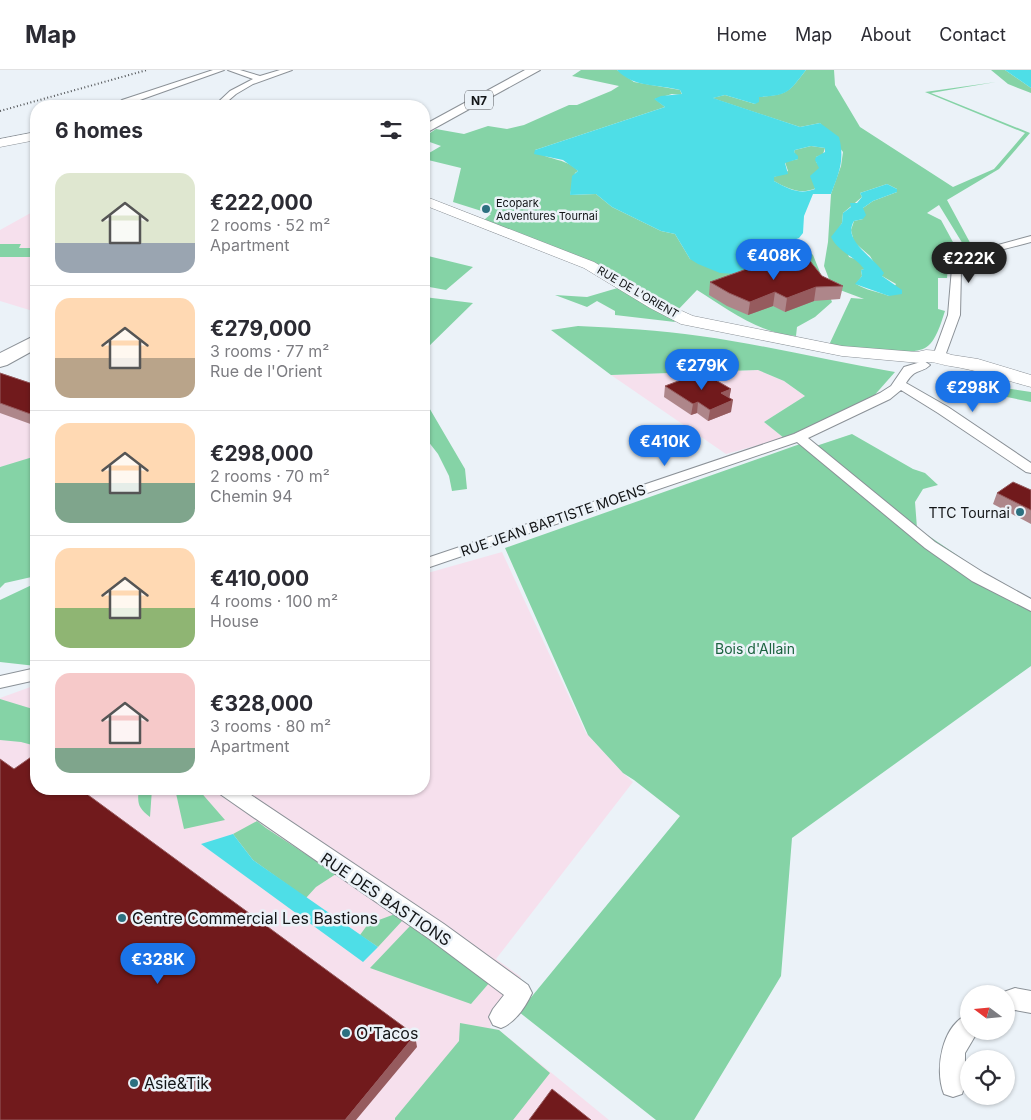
<!DOCTYPE html>
<html lang="en">
<head>
<meta charset="utf-8">
<style>
	body { margin:0; font-family:Inter,sans-serif; background:#f7f7f7; color:#2b2b33; height:100vh; display:flex; flex-direction:column; font-size:19px; white-space:nowrap }
	* { box-sizing:border-box; margin:0 }
	p { font-size:16px; color:#7c7c81 }
	.icon { flex:none; width:28px; height:28px; fill:none; stroke:currentColor; stroke-width:2; stroke-linecap:round; stroke-linejoin:round }
	.map { position:relative; flex:1; overflow:hidden }
	.panel { position:absolute; left:30px; top:30px; width:400px; height:695px; display:flex; flex-direction:column; background:#fff; border-radius:20px; box-shadow:0 1px 4px #0004 }
	.panel>* { flex:none }
	.needle { width:32px; rotate:286deg }
	.controls { position:absolute; left:960px; top:915px; display:grid; gap:10px }
	.controls a { display:grid; place-items:center; width:55px; height:55px; border-radius:50%; background:#fff; box-shadow:0 1px 4px #0004; font-size:25px }
	.price { position:absolute; translate:-50% -42px; padding:0 11px; border-radius:18px; background:#1a73e8; color:#fff; font-size:16px; line-height:32px; filter:drop-shadow(0 1px 2px #0008) }
	.price::after { content:''; position:absolute; left:50%; top:30px; width:15px; height:11px; margin-left:-8px; background:inherit; clip-path:polygon(0 0,100% 0,50% 100%) }
	.price.on { background:#222; color:#fff }
	ul { padding:0; list-style:none }
	li { display:flex; align-items:center; gap:15px; height:125px; padding:0 25px }
	li+li { border-top:1px solid #e1e1e2 }
	li span { display:grid; place-items:center; flex:none; width:140px; height:100px; border-radius:15px; color:#555 }
	li>.icon { margin-inline-start:auto }
	span .icon { width:60px; height:60px; fill:#fffc; stroke-width:1 }
	li b { font-size:21px }
	h2 { display:flex; justify-content:space-between; align-items:center; height:60px; padding:0 25px; font-size:21px }
	header { display:flex; align-items:center; gap:30px; box-sizing:border-box; height:70px; padding:0 25px; background:#fff; border-bottom:1px solid #e1e1e2 }
	header strong { font-size:24px }
	nav { display:flex; gap:28px; margin-inline-start:auto; font-size:18px }
	.map>svg:first-child { display:block }
	.commercial { fill:#f6e0ed }
	.green { fill:#85d3a6; fill-rule:evenodd }
	.water { fill:#4edee7; fill-rule:evenodd }
	.lines { fill:none; stroke-linecap:round; stroke-linejoin:round }
	.street-casing { stroke:#8b9197; stroke-width:2 }
	.secondary-casing { stroke:#8b9197; stroke-width:1 }
	.primary-casing { stroke:#8b9197; stroke-width:2 }
	.street { fill:#fff; fill-rule:evenodd }
	.secondary { fill:#fff; fill-rule:evenodd }
	.primary { fill:#fff; fill-rule:evenodd }
	.rail { stroke:#535659; stroke-width:2; stroke-dasharray:1 2.5; stroke-linecap:butt }
	.wall { fill:#ae868a }
	.shaded-wall { fill:#965b5e }
	.building { fill:#711a1c; stroke:#965b5e }
	.poi-dot { fill:#2c7080; stroke:#ebf2f8; stroke-width:2 }
	.labels { text-anchor:middle; dominant-baseline:central; stroke-width:5; stroke-linejoin:round; paint-order:stroke }
	.far-poi-label { font-size:11px; fill:#131517; stroke:#ebf2f8; text-anchor:start }
	.far-street-label { font-size:11px; fill:#131517; stroke:#ebf2f8 }
	.shield { fill:#ebf2f8; stroke:#54575a; stroke-width:1 }
	.shield-label { font-size:12px; font-weight:bold; fill:#131517 }
	.poi-label { font-size:14px; fill:#131517; stroke:#ebf2f8; text-anchor:end }
	.street-label { font-size:14px; fill:#131517; stroke:#ebf2f8 }
	.park-label { font-size:14px; fill:#1b623f; stroke:#ebf2f8 }
	.near-street-label { font-size:16px; fill:#131517; stroke:#ebf2f8 }
	.near-poi-label { font-size:16px; fill:#131517; stroke:#ebf2f8; text-anchor:start }
</style>
</head>
<body>
<header>
<strong>Map</strong>
<nav><a>Home</a><a>Map</a><a>About</a><a>Contact</a></nav>
</header>
<div class="map">
<svg width="1031" height="1050" viewBox="0 0 1031 1050">
	<rect width="100%" height="100%" fill="#ebf2f8"/>
	<path class="commercial" d="M36,140V178H19L20,174H0V160Z
		M0,187H36V242L0,231Z
		M758,300L784,311L805,326L764,352L784,368L726,384L611,305Z
		M0,309L36,319V387L0,397Z
		M502,482L586,663L623,703L633,712L496,889L521,907L495,939L490,958L499,960L609,1050H0V628L36,615V719H424V504Z"/>
	<path class="green" d="M581,0H617L634,12L680,20L682,25L672,24L655,29L665,37L535,80C547,91 565,87 578,101L575,103L570,125L596,124L612,137L661,161L675,164L690,189L759,199L767,188L789,172L803,175L813,185L832,232L815,247L797,257L796,266C760,264 727,239 697,220L675,243L584,189L484,150L491,144L453,132L461,98L424,89V86L441,76L424,70V67L436,59L464,64L488,56L507,59L524,55L569,35H577L611,21L619,16L572,6Z
		M806,0H834L835,15L860,57L953,117L994,99L1025,63L925,22L996,12L931,23L1030,63L999,99L947,130L974,180L969,184L939,135L927,143L941,150L960,185L948,196L947,208H938V239L945,241C941,253 936,272 925,278C909,287 849,278 829,275L851,228L864,229L832,217L824,196L828,172L831,124L841,96L843,82L820,53L800,57L712,28L725,25L755,34L758,27C788,25 789,22 806,0ZM887,114L897,119V122L873,131L863,138V149L854,151L851,160L854,172L870,186L882,206L896,214L889,226C879,222 865,220 856,214L862,206L861,200L865,199L858,190L849,187L839,158L842,153L843,143L862,127L860,123Z
		M991,0H1005L1031,18V23L1008,14Z
		M811,76L825,78L823,84L816,87V92L820,96L816,118C801,125 788,119 774,111V107L788,101L785,92L798,89L794,82L795,80Z
		M0,174H21L19,178H36V187H0Z
		M424,185L473,197L446,220L424,216Z
		M621,217L673,248L675,252L615,245V241L597,231L587,237L555,225L587,227Z
		M424,227L473,233L424,281Z
		M578,256C618,258 660,260 700,266C765,275 830,291 895,302L872,328L784,368L764,352L805,326L784,311L758,300L611,305L551,260Z
		M972,313L1031,322V332L967,319Z
		M424,329L465,399L467,419L452,421L449,406L438,384L424,366Z
		M852,364L913,399L925,403L938,415L923,419L915,432L917,458L1031,535V596L792,768L781,906L694,1050H656L519,942L680,746L634,710L623,703L588,665L505,478L800,374L813,377Z
		M36,386V506L5,513L0,518V397Z
		M36,513V596L0,592V530Z
		M0,629L36,640V676L21,672L0,670Z
		M139,719H152L150,747C138,738 137,733 139,719Z
		M175,719H198L225,750L184,759Z
		M257,751L266,758L336,804L316,817L306,828L253,790L233,764Z
		M395,844L402,851L378,877L360,865L368,854Z
		M410,856L490,912L471,934L370,898Z
		M460,953L499,960L550,1003L513,1050H395V1048L459,971Z"/>
	<path class="water" d="M617,0H806C788,23 789,25 759,27V32L755,34L725,25L713,28L800,57L820,53L839,67C845,90 839,103 831,124H813L804,146L803,163L799,168L789,172L767,188L759,199L737,204L720,203L698,194L690,189L675,164L661,161L612,137L596,124L570,125L572,106L578,101L563,90L534,84L535,80L665,37L654,29L661,26L682,24L680,20C658,14 634,18 617,0ZM811,76L825,78V82L816,87L815,90L819,98L810,106L815,119C800,125 788,119 774,111V107L788,104L785,93L798,89V86L794,82L795,80Z
		M1005,0H1031V18Z
		M887,114L897,119V122L873,131L863,138L866,145L863,149L854,151C842,171 873,186 884,203L882,206L902,220V224L889,226L855,214L862,206L861,200L864,199C855,186 839,183 831,167L842,153L843,143L851,137L850,133H857L862,127L860,123Z
		M233,764L253,790L378,877L363,892L201,774Z"/>
	<g class="lines">
		<g class="street-casing">
			<path id="street" d="M213,0H224L123,36H113L122,30Z
				M228,0H240L260,6L280,0H292L253,14L236,24L222,36H214L230,21L253,9Z
				M1031,166V172C1007,179 979,182 961,201L960,245L945,286L939,290L935,289L933,286L948,245L952,198L959,191L976,181Z
				M924,291L930,295C921,304 916,297 906,313L948,337L1031,393V403L1026,402L938,343L901,320L890,329L808,368L935,472L984,503L1031,529V541L972,511L925,478L797,372L424,499V489L794,364L880,323L891,316L904,297Z
				M36,598V610L0,618V606Z
				M217,719H242L444,854L528,915L532,923C526,936 515,953 501,958L493,955L489,947L493,939L504,925L428,868L220,724Z
				M1015,918L1031,921V943L1015,940L1006,942V924H998Z
				M969,944V961H978L965,983V1015L962,1024L953,1027L944,1024C934,1000 942,954 969,944Z"/>
		</g>
		<g class="secondary-casing">
			<path id="secondary" d="M36,62V70L0,77V69Z
				M424,126L594,192L662,232L693,246L842,276L917,282L926,280L939,281L952,285L978,289L1031,305V317C1004,310 978,300 950,296C937,294 934,290 920,293L842,286L681,254L650,238L584,198L424,135Z"/>
		</g>
		<g class="primary-casing">
			<path id="primary" d="M525,0H540L424,64V55Z
				M36,265V279L7,295L0,297V283Z"/>
		</g>
		<use href="#street" class="street"/>
		<use href="#secondary" class="secondary"/>
		<use href="#primary" class="primary"/>
		<path class="rail" d="M0,41L147,0"/>
	</g>
	<path class="wall" d="M798,191L822,206L843,216L840,229L814,231L785,242L773,236L748,245L727,236L709,225L710,212L770,200L790,195Z
		M0,303L36,315V356L0,343Z
		M665,316L731,319L729,328L731,342L708,351L697,343L691,345L664,327Z
		M1031,420V454L993,434L997,423Z"/>
	<path class="shaded-wall" d="M816,217L814,231L785,242L787,228Z
		M775,222L773,236L748,245L750,232Z
		M731,319L729,330L721,323Z
		M733,330L731,342L708,351L710,340Z
		M698,332L697,343L691,345L693,334Z
		M415,965L417,977L356,1050H345Z"/>
	<path class="building" d="M794,187L798,191H810L822,206L843,216L816,217L787,228L775,222L750,232L729,223L710,212L758,195L770,200L790,195Z
		M702,302L731,319L721,323L733,330L710,340L698,332L693,334L665,316Z
		M0,303L36,315V346L0,333Z
		M1013,412L1031,420V440L997,423Z
		M34,685L36,686V719H80L415,965L345,1050H0V689L14,699Z
		M552,1019L591,1050H529Z"/>
	<g class="poi-dot">
		<circle cx="486" cy="139" r="5"/>
		<circle cx="1020" cy="442" r="5"/>
		<circle cx="122" cy="848" r="5"/>
		<circle cx="346" cy="963" r="5"/>
		<circle cx="134" cy="1013" r="5"/>
	</g>
	<g class="labels">
		<g class="far-poi-label">
			<text x="496" y="133">Ecopark<tspan x="496" dy="13">Adventures Tournai</tspan></text>
		</g>
		<g class="far-street-label">
			<text transform="translate(638 222) rotate(30)">RUE DE L'ORIENT</text>
		</g>
		<rect class="shield" x="465" y="20.5" width="28" height="19" rx="4"/>
		<g class="shield-label">
			<text x="479" y="30">N7</text>
		</g>
		<g class="poi-label">
			<text x="1010" y="442">TTC Tournai</text>
		</g>
		<g class="street-label">
			<text transform="translate(553 450) rotate(-19)">RUE JEAN BAPTISTE MOENS</text>
		</g>
		<g class="park-label">
			<text x="755" y="578">Bois d'Allain</text>
		</g>
		<g class="near-street-label">
			<text transform="translate(386 829) rotate(34)">RUE DES BASTIONS</text>
		</g>
		<g class="near-poi-label">
			<text x="132" y="848">Centre Commercial Les Bastions</text>
			<text x="356" y="963">O'Tacos</text>
			<text x="144" y="1013">Asie&amp;Tik</text>
		</g>
	</g>
</svg>
<div class="controls">
<a><svg class="needle" viewBox="-14 -14 28 28"><path d="M0-13l5 13h-10z" fill="#e53935"/><path d="M0 13l5-13h-10z" fill="#7c7c81"/></svg></a>
<a><svg class="icon" aria-label="locate" viewBox="0 0 24 24"><circle cx="12" cy="12" r="6"/><path d="M12 2v4M12 18v4M2 12h4M18 12h4"/></svg></a>
</div>
<b class="price" style="left:774px;top:211px">€408K</b>
<b class="price on" style="left:969px;top:214px">€222K</b>
<b class="price" style="left:702px;top:321px">€279K</b>
<b class="price" style="left:973px;top:343px">€298K</b>
<b class="price" style="left:665px;top:397px">€410K</b>
<b class="price" style="left:158px;top:915px">€328K</b>
<section class="panel">
<h2>6 homes<svg class="icon" aria-label="filters" viewBox="0 0 24 24"><path d="M4 7h16M4 17h16"/><circle cx="9" cy="7" r="2"/><circle cx="15" cy="17" r="2"/></svg></h2>
<ul>
<li><span style="background:linear-gradient(#dfe7d0 70%,#9aa5b1 0)"><svg class="icon" aria-label="home" viewBox="0 0 24 24"><path d="M3 11l9-7 9 7M6 9v11h12V9"/></svg></span><div><b>€222,000</b><p>2 rooms · 52 m²</p><p>Apartment</p></div></li>
<li><span style="background:linear-gradient(#ffd9b3 60%,#b9a48a 0)"><svg class="icon" aria-label="home" viewBox="0 0 24 24"><path d="M3 11l9-7 9 7M6 9v11h12V9"/></svg></span><div><b>€279,000</b><p>3 rooms · 77 m²</p><p>Rue de l'Orient</p></div></li>
<li><span style="background:linear-gradient(#ffd9b3 60%,#7fa58c 0)"><svg class="icon" aria-label="home" viewBox="0 0 24 24"><path d="M3 11l9-7 9 7M6 9v11h12V9"/></svg></span><div><b>€298,000</b><p>2 rooms · 70 m²</p><p>Chemin 94</p></div></li>
<li><span style="background:linear-gradient(#ffd9b3 60%,#8fb573 0)"><svg class="icon" aria-label="home" viewBox="0 0 24 24"><path d="M3 11l9-7 9 7M6 9v11h12V9"/></svg></span><div><b>€410,000</b><p>4 rooms · 100 m²</p><p>House</p></div></li>
<li><span style="background:linear-gradient(#f6c9c9 75%,#7fa58c 0)"><svg class="icon" aria-label="home" viewBox="0 0 24 24"><path d="M3 11l9-7 9 7M6 9v11h12V9"/></svg></span><div><b>€328,000</b><p>3 rooms · 80 m²</p><p>Apartment</p></div></li>
</ul>
</section>
</div>
</body>
</html>
